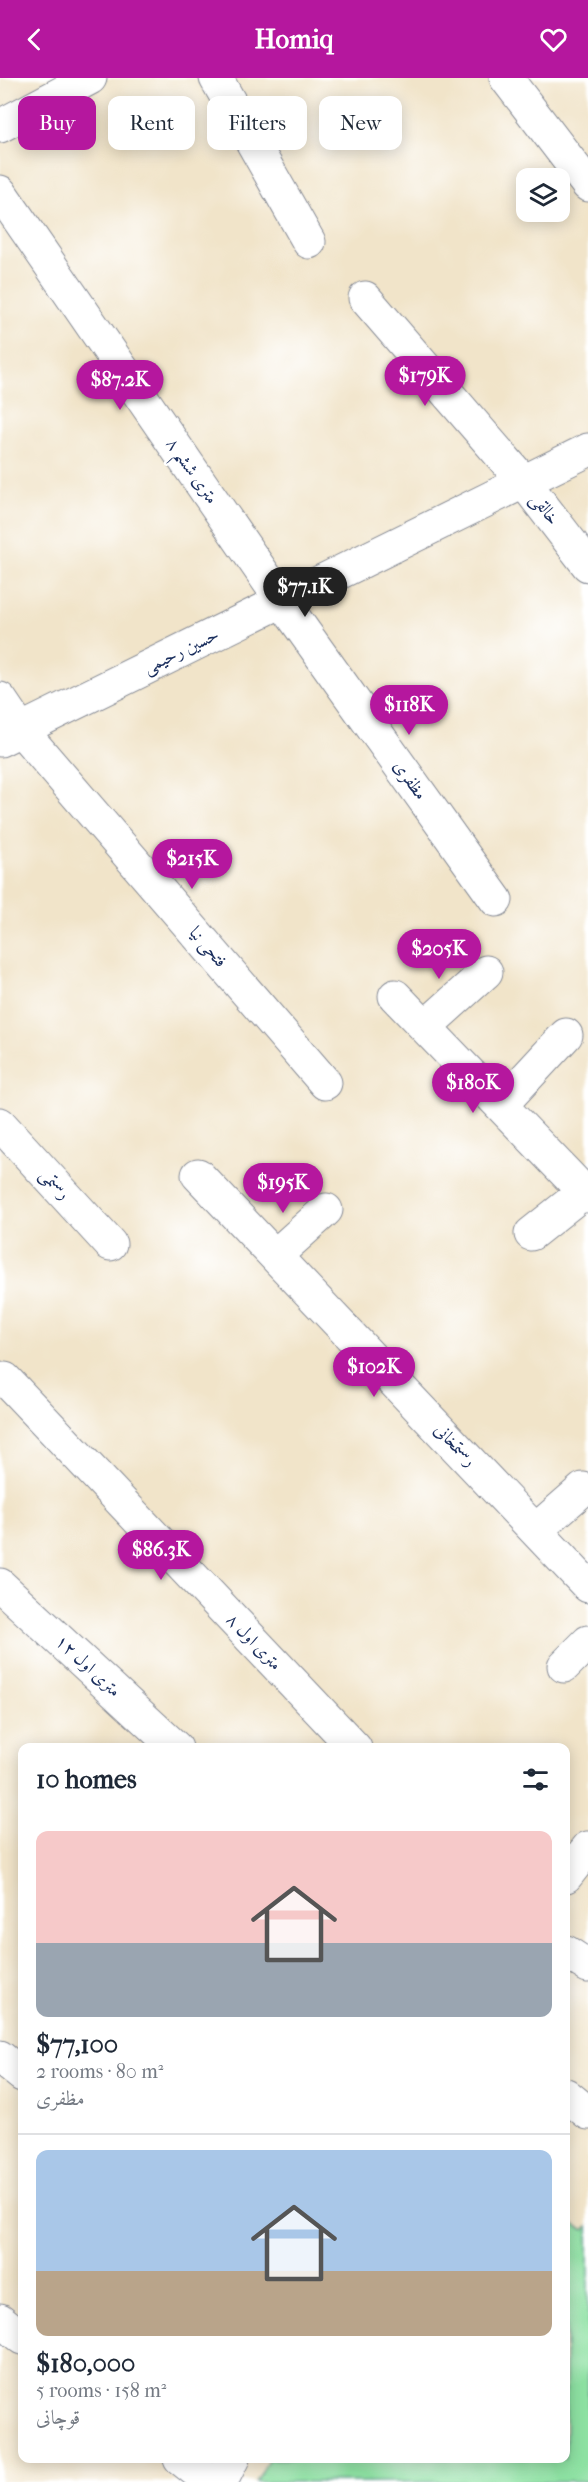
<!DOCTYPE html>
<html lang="en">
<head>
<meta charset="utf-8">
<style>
	body { margin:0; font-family:"IM FELL French Canon",Amiri,serif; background:#f6f6f7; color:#1f2937; height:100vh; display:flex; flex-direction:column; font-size:22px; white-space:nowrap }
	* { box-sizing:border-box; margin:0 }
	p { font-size:20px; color:#747a83 }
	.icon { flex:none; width:33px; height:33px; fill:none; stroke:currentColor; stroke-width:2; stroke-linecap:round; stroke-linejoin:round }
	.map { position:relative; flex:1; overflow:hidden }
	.sheet { position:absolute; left:18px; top:1665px; width:552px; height:720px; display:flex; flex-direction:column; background:#fff; border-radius:12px; box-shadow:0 3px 15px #0003 }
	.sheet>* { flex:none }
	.guide { position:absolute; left:18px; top:18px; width:552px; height:54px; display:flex; gap:12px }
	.controls { position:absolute; left:516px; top:90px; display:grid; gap:12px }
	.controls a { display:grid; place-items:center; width:54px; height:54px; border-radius:12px; background:#fff; box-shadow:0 3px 15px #0003; font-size:30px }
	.price { position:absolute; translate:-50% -51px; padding:0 14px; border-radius:21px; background:#b5179e; color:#fff; font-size:20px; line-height:39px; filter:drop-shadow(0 2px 3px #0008) }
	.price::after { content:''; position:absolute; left:50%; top:36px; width:18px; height:14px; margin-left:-9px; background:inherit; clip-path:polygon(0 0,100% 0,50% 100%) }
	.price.active { background:#222; color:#fff }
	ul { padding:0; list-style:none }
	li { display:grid; align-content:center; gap:12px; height:318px; padding:0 18px }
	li+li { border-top:2px solid #e0e1e3 }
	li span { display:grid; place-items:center; height:186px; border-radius:12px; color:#555 }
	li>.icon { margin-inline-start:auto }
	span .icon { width:108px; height:108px; fill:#fffc; stroke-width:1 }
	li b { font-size:26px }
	h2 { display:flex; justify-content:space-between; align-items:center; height:72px; padding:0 18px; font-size:26px }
	.tag { padding:0 21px; border-radius:12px; background:#fff; box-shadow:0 3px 15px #0003; font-size:21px; line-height:54px }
	.tag.active { background:#b5179e; color:#fff }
	header { display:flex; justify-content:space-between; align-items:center; height:78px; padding:0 18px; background:#b5179e; color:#fff; font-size:27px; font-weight:700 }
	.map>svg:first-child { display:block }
	.green { fill:#8de1a2; stroke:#548880; stroke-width:1.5 }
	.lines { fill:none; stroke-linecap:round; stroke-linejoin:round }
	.street-casing { stroke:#868a94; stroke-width:35 }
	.secondary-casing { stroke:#868a94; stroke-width:35 }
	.street { stroke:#fff; stroke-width:33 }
	.secondary { stroke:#fff; stroke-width:33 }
	.labels { text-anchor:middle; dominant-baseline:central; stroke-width:5; stroke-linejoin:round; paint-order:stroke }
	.street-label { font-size:18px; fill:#1b2f5e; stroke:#fff }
</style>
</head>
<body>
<header><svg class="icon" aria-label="back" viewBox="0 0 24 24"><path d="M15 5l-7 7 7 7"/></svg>Homiq<svg class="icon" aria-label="heart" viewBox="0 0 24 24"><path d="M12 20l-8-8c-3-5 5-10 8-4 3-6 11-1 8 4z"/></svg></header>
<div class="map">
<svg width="588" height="2404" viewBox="0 0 588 2404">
	<rect width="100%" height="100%" fill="#fff"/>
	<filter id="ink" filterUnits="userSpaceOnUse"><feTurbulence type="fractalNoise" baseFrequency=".0167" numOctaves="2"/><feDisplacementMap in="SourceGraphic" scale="12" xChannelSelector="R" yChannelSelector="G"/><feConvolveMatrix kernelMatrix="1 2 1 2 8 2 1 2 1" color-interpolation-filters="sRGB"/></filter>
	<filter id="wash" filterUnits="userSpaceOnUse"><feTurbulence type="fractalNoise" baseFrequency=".008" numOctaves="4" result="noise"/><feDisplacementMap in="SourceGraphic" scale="24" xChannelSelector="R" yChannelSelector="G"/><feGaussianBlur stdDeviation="1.35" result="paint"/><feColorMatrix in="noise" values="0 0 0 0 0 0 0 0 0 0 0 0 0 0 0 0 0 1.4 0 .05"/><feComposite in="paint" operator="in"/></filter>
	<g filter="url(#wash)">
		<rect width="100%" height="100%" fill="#f1e4c9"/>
		<path class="green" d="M566,2142L584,2152L588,2148V2404H256L269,2381L566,2380Z"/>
	</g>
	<g filter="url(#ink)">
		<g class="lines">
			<g class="street-casing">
				<path id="street" d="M216,0L309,164
					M506,0L588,107
					M0,114L282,523L496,822
					M365,220L524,404L588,487
					M0,621L21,652L325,1005
					M395,918L588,1118
					M425,949L486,894
					M501,1027L566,957
					M0,1046L110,1166
					M198,1097L588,1508
					M531,1156L584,1114
					M275,1178L326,1132
					M5,1301L355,1670
					M536,1452L583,1411
					M0,1507L176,1670
					M564,1588L588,1564
					M566,1874L588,1888
					M0,1979L22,1997
					M566,2017L588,2035
					M0,2242L22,2260
					M180,2380L210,2404"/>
			</g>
			<g class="secondary-casing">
				<path id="secondary" d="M0,48L90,0
					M0,662L588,372
					M566,1798L588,1770
					M221,2404L233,2380"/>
			</g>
			<use href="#street" class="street"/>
			<use href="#secondary" class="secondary"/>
		</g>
	</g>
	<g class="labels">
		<g class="street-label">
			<text transform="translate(192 393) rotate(55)">۸ متری ششم</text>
			<text transform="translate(545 431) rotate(53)">خالقی</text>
			<text transform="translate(181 573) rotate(-26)">حسین رحیمی</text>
			<text transform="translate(410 702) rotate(54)">مظفری</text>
			<text transform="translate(208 869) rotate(49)">فتحی نیا</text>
			<text transform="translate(55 1106) rotate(47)">رستمی</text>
			<text transform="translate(455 1367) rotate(46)">رستمخانی</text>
			<text transform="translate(254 1564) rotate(46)">۸ متری اول</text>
			<text transform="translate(88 1588) rotate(43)">۱۲ متری اول</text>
		</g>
	</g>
</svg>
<div class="controls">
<a><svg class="icon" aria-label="layers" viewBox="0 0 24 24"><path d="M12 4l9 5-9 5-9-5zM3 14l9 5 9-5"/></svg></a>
</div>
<b class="price" style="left:425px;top:329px">$179K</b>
<b class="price" style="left:120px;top:333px">$87.2K</b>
<b class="price active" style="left:305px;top:540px">$77.1K</b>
<b class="price" style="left:409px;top:658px">$118K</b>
<b class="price" style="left:192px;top:812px">$215K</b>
<b class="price" style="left:439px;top:902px">$205K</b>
<b class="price" style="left:473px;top:1036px">$180K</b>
<b class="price" style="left:283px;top:1136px">$195K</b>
<b class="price" style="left:374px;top:1320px">$102K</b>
<b class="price" style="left:161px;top:1503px">$86.3K</b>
<div class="guide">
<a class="tag active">Buy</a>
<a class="tag">Rent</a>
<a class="tag">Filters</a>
<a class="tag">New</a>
</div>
<section class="sheet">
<h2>10 homes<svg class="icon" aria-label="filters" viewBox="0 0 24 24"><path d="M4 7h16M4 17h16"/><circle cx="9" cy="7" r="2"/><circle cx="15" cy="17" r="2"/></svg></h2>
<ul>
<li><span style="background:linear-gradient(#f6c9c9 60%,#9aa5b1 0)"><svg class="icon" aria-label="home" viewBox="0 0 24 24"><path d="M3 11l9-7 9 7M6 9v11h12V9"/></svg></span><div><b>$77,100</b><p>2 rooms · 80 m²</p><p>مظفری</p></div></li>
<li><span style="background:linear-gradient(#a9c7e8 65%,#b9a48a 0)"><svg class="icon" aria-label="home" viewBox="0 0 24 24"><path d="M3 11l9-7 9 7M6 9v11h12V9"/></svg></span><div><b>$180,000</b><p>5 rooms · 158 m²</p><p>قوچانی</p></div></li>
</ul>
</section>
</div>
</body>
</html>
